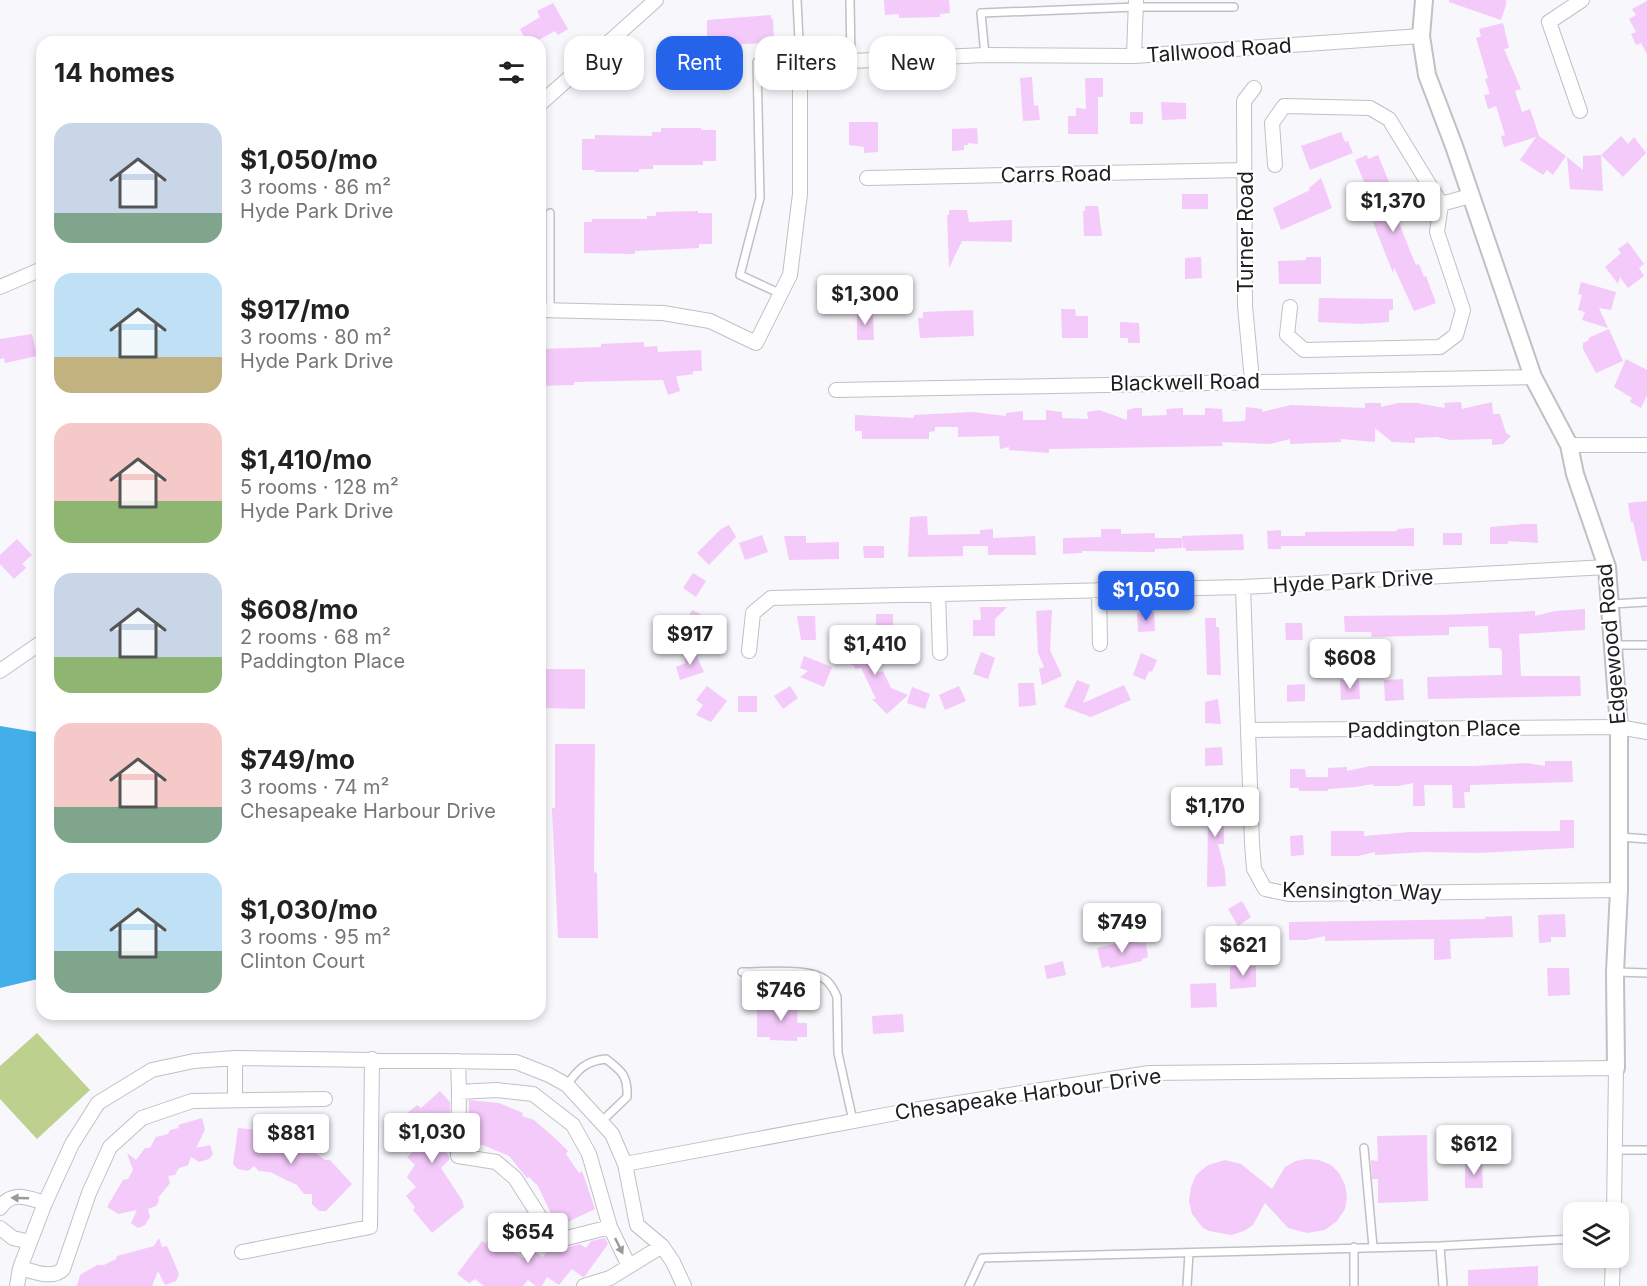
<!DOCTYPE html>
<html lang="en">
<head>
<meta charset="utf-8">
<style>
	body { margin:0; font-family:Inter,sans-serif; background:#f6f6f6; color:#222; height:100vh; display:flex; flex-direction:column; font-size:22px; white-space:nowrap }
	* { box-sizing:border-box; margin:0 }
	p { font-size:20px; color:#767676 }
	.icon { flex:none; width:33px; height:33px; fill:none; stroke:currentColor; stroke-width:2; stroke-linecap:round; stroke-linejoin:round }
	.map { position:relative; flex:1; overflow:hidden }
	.side { position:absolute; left:36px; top:36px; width:510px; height:984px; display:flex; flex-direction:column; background:#fff; border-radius:18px; box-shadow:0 3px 9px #0003 }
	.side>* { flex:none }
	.guide { position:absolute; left:564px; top:36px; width:570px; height:54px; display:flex; gap:12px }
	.buttons { position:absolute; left:1563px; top:1202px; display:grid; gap:12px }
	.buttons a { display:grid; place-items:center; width:66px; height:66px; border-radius:12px; background:#fff; box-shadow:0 3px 9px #0003; font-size:30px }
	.price { position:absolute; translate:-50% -51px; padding:0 14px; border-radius:6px; background:#fff; color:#222; font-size:20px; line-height:39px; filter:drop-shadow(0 2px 3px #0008) }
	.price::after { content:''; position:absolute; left:50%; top:36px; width:18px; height:14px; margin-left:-9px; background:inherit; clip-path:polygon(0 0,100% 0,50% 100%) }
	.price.active { background:#2563eb; color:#fff }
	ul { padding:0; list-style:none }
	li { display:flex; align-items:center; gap:18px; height:150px; padding:0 18px }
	li span { display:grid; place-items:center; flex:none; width:168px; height:120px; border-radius:18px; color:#555 }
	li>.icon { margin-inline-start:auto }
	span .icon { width:72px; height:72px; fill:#fffc; stroke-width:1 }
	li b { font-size:26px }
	h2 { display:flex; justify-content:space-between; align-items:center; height:72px; padding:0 18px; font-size:26px }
	.pill { padding:0 21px; border-radius:18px; background:#fff; box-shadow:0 3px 9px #0003; font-size:21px; line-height:54px }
	.pill.active { background:#2563eb; color:#fff }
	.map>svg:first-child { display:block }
	.green { fill:#bed08d }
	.water { fill:#42afea }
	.building { fill:#f4cafa }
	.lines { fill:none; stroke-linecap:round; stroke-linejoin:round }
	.service-casing { stroke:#c0c0c5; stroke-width:10 }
	.minor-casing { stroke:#c0c0c5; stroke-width:16 }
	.tertiary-casing { stroke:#c0c0c5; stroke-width:20 }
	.service { stroke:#fff; stroke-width:7 }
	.minor { stroke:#fff; stroke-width:14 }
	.tertiary { stroke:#fff; stroke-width:16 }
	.oneway { fill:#9a9a9b }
	.labels { text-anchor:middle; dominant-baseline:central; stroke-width:4.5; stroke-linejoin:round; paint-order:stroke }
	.street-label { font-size:21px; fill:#1e1e20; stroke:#fff }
</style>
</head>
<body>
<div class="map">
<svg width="1647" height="1286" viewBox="0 0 1647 1286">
	<rect width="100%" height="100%" fill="#f7f7fc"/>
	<path class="green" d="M37,1033L90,1090L37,1139L0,1099V1066Z"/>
	<path class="water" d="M0,726L42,733V978L0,988Z"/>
	<path class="building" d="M884,0H949L950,13L940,14V17L899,18V14L885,15Z
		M1449,0H1506V5L1501,20L1449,2Z
		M1647,1V54L1641,43L1636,45L1631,34L1636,32L1629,19L1636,15L1632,9Z
		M553,3L568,29L558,35L555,31L535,42H527L520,29L540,17L537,11Z
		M771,15V19L773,18L774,43L742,44V51H713V36H707V20Z
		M1503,23L1509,48L1504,49L1521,89L1515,91L1522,112L1530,109L1539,136L1566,156L1553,175L1547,170L1543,175L1520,160L1536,137L1504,147L1501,136L1505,135L1496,106L1488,109L1484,95L1490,94L1485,79L1488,78L1476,38L1481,36L1479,29Z
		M1032,77L1034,106L1038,105L1040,120L1023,121L1020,78Z
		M1085,78H1103V97H1098V134H1068V116H1076V108L1086,109Z
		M1161,102L1186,103V119L1162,120Z
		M1130,112H1143V124H1130Z
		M849,122H878V152L864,153V147L849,145Z
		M661,128H701V130H716V161H703V165H653V169H639V172H595V170H582V139H595V135L652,136V132H661Z
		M977,128L978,144L968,143V145H964V150L952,151V129Z
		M1341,132L1345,142L1348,141L1353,153L1310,170L1301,146Z
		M1621,136L1628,144L1634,137L1646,153L1623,177L1601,155Z
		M1367,155L1368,159L1378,155L1389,182L1392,195L1390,196L1394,210L1410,251L1416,265L1419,264L1424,277L1426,276L1436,303L1414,311L1394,267L1393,273L1366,205L1369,204L1364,190L1367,189L1355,160Z
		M1601,155L1603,191L1570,189L1567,157L1583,170V156Z
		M1321,178L1332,208L1281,230L1273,208L1310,190L1309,188Z
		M1182,194H1208V209H1182Z
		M1085,206H1098L1102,236H1084L1083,211H1085Z
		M949,210H967L969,222L1012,220V242L962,241L949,268L947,215H949Z
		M698,211V213H712V244H699V248L635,251V254L584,253V222H592V219H647V216H656V212Z
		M1628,242L1644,264L1639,268L1644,276L1628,288L1620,277L1618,284L1605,267L1621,253L1618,249Z
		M1201,257L1202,278L1185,279V258Z
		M1306,257H1321V284H1279L1278,261L1306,260Z
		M1581,282L1616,292L1611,310L1599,308L1608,328L1582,320L1585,312L1578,310L1582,295L1578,294Z
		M1319,298L1393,299V310H1389V322L1361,324L1318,322Z
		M857,309L873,315L874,340H857Z
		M1061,309H1075L1076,316H1088V338H1062Z
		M973,310L974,336L920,338L918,318H923V312Z
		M1120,322L1139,323L1140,343H1128V338H1120Z
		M1609,329L1623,361L1596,373L1583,349V343L1589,340L1588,338Z
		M32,334L37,356L5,363L4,358L0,359V339Z
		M644,342V347L657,346L658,352L701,350L702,371H693V374L688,375L676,376L680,391L668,395L663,380L574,382V385L540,386V349L601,347V344Z
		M1626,359L1647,370V395L1641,408L1630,402L1632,398L1614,387Z
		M1461,402L1462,409L1492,402L1493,414H1500L1506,433L1511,436L1503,444L1492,445V439L1450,440L1437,437L1415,438V443L1392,442L1375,428V442L1341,439V442L1290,444V439L1270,444L1222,442L1223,446L1049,449V453L1009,450V447L1000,449L999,436L958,437V427H935V431L929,432V439H862V431H855V415L914,418V415L973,412L1006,416V413L1023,411V420H1046V410L1062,412V418L1088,419L1087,412L1099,410L1127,420V410L1135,408H1142V416L1167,415L1166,409L1183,408V415H1205V408L1222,409L1223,422L1245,421L1246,407L1262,409V412L1291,405L1365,408V403H1381V407L1398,403H1417L1445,408L1444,403Z
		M1647,501V561H1642L1633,522H1631L1628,503Z
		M927,516L928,535L980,534V530L993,529V538L1035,536L1036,555H988V546H963V556L908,557L910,517Z
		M1524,524H1537L1538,543L1508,541V544H1490V527Z
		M729,525L736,537L709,565L697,553L721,529Z
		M1414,528V546H1281V549H1268L1267,531L1281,530V536H1305V532L1397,531V529Z
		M1101,529H1121V534L1155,533V538H1182V548L1155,549V552H1149L1082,551V553L1063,554V538L1101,537Z
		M1443,533H1462V545H1443Z
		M1243,534L1244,550L1186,551V548H1183L1182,536Z
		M762,535L768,552L745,560L739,543Z
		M784,536H806V543L839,542V559L789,560Z
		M17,539L32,555L22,564L26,568L14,579L0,564V555Z
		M863,546H884V558H864Z
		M693,573L706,581L696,597L683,588Z
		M980,607H1007L995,619V636H973V620H981Z
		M1585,609V630L1519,634L1521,676H1580L1581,696L1428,699L1427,677L1502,675V652L1500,648H1489L1488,626L1449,627V635L1372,637L1371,632H1345L1344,616L1442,615L1535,611V616L1555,611Z
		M692,610L706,617L697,637L682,630Z
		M1052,610L1050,650L1062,676L1042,685L1039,669L1044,667L1038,653L1036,611Z
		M1154,612L1155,631L1138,632L1137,613Z
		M876,614H893V632H876Z
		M797,616H815L816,640H801Z
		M1205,618H1216V627H1219L1221,675H1207Z
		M1285,623H1302L1303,640H1286Z
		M874,639L878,673L883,671L891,688L908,695L887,714L872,699H876L861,668L855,669L854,665H851L849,650L859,649L858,641Z
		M694,650L704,672L680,680L676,667L686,663L683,653Z
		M981,652L995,658L988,679L973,674Z
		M1141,653L1157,660L1152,672L1149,671L1145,680L1133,675Z
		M804,656L832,667L824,687L800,677L808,671L800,668Z
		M540,669H585V709L540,708Z
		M1403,679L1404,700L1385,701L1384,680Z
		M1077,680L1090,685L1083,703L1124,685L1131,700L1091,717L1064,707Z
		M1340,680H1359L1360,699L1341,700Z
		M1018,683H1034L1036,705L1019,707Z
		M1305,684V701L1287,702V685Z
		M707,686L727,701L711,722L696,715L703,705L696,700Z
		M790,686L798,698L783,709L774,696Z
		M959,686L966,701L945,710L939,695Z
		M912,687L930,694L925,709L907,703Z
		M738,696H757V712H738Z
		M1218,699L1221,724L1205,723V702Z
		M555,744H595L594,873L597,872L598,938H558L552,808H555Z
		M1222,747L1223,765L1205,766V748Z
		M1545,761H1572L1573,782L1470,785V792H1464L1465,808H1453L1452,785H1424L1425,806H1413V783L1398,786H1373V784L1356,787L1328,789V791H1299V788H1290V769H1305L1306,777H1328V768L1347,767V771L1370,766H1474L1527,763L1545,766Z
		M1204,791H1223L1224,844H1218L1225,871L1226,886L1207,887L1208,822Z
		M1560,820H1574V848L1477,853L1426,852L1375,855V852L1358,856H1331V831H1364V836L1410,832L1560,831Z
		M1303,835L1304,855L1291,856L1290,836Z
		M1242,901L1251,917L1238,926L1228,909Z
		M1565,914L1566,937H1551V942L1539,943L1538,915Z
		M1512,916L1513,937L1450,939L1451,959L1434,960V939L1325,941V936L1306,940H1289V922L1485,919V917Z
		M1137,939L1138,943H1146L1148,957L1142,959V961L1110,968L1109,966L1102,968L1097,948Z
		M1063,961L1066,975L1047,979L1044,966Z
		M1230,966H1256V987L1230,989Z
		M1547,968H1569L1570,995L1548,996Z
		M1216,983L1217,1007L1191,1008L1190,984Z
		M776,996H789V1002H798L797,1023H807V1037H797V1041L770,1040V1037H757V1009L776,1008Z
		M903,1014L904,1032L873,1034L872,1016Z
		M440,1091L450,1102L449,1141L446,1144H439L449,1156V1160L441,1168L462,1200L464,1207L432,1233L413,1210L415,1207L406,1196L416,1187L407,1177L415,1165L407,1157L418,1147L409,1137L414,1129L404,1116L417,1105L421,1108Z
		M469,1100L499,1103L523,1113L522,1116L534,1120L557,1140L568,1151L566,1154L579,1173L582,1171L595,1209L559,1226L554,1220L538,1186L529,1177L527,1178L509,1156L483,1145H468Z
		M202,1118L205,1130L196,1148L210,1145L213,1154L209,1159L199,1162L191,1157L188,1165L179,1168L175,1175L168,1176L170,1183L158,1198L159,1201L156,1206L148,1209L150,1217L145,1225L138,1228L131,1223L137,1210L118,1214L107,1207L123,1180L128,1179L133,1170L127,1153L136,1160L145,1148H150L156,1137L168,1134L170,1130L179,1128L178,1125Z
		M238,1128L271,1131L274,1134L288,1138L292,1137L312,1147L314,1152L325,1160H330L352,1184L326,1211H319L312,1204V1194H304L297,1185L286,1180L270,1172L259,1171L254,1166L248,1171L238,1169L233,1164Z
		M1427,1135L1428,1201L1378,1203V1179H1372L1371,1160L1378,1161L1377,1136Z
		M1306,1159L1319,1160L1331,1165L1339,1173L1345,1185L1347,1197L1345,1209L1337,1221L1325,1230L1307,1233L1288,1228L1265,1203L1253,1225L1244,1231L1231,1235L1209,1231L1203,1228L1192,1214L1189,1201L1191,1187L1196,1175L1208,1165L1225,1160L1241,1164L1272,1189L1285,1167L1296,1161Z
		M1465,1164H1482L1483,1188H1465Z
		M159,1238L162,1247L167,1246L179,1274L176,1281L165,1285L158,1271L152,1286H77L80,1275L97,1265H104L116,1259L117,1256L154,1246Z
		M605,1238L608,1244L585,1276L583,1277L572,1269L559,1285L547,1277L542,1286H536L528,1280L523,1286H484L475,1279L469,1283L457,1274L482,1241L486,1244L488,1241L496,1246L499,1241L523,1258L530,1249L543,1257L549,1248L566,1251L569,1247L580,1244L586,1248L591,1241Z
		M1538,1266V1286H1468V1270Z"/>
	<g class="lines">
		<g class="service-casing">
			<path id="service" d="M850,0L851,61
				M985,55L981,13L1136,7H1234
				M550,213V310
				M781,294L740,275L760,198L757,62L800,61L797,0
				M1611,604L1647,602
				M1613,645H1647
				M1620,837L1647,839
				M742,972C763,972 811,967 827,981C832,986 835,992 837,997L838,1053L853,1121
				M1617,972L1647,973
				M567,1085C578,1069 586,1061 606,1059C622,1071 628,1076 627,1097L601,1122
				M1364,1148L1373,1247
				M1616,1150H1647
				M1440,1246L1443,1286
				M1354,1247V1286
				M969,1286L982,1258L1440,1246L1574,1239
				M1187,1286L1189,1253"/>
		</g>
		<g class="minor-casing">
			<path id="minor" d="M1134,56L1136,0
				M540,104L656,0
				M1580,111L1549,22L1582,0
				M1275,165L1272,123L1284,106L1370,108L1389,119L1441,204L1437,232L1463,310L1456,335L1440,347L1304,350L1287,335L1290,307
				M867,178L1244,170
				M1441,204L1470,196
				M0,287L42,269
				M540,310L663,313L710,321L756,343L790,275L800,194V61H851L985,55L1134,56L1421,36
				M1252,380L1245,306L1244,101L1254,88
				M836,390L1533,377
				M1569,445H1647
				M1243,587L1252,843L1254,869L1265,889L1289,894L1619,890
				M1099,590L1100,644
				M938,594L940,653
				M749,651L753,613L771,598L1243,587L1607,567
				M0,671L42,642
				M1250,730L1619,727L1647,732
				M235,1058V1100
				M458,1061L459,1092L496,1090L533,1094L573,1125L589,1154L610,1227L629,1266
				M459,1092L458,1156L496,1162L515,1178L555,1241L610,1227
				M625,1164L907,1111L1149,1073L1616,1068L1614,1212
				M0,1208C12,1190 28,1198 45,1203
				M0,1228L13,1238L30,1242
				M242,1252L370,1227L372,1059
				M20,1268C33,1271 52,1280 63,1269L89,1193L110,1147L142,1118L192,1101L325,1099
				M17,1286L20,1268L45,1203L72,1144L98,1103L152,1070L194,1061L235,1058L516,1062L549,1075L567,1085L612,1134L625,1164L637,1225L662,1246L673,1262L684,1286
				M584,1286L610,1278L662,1246
				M1612,1286L1613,1257"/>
		</g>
		<g class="tertiary-casing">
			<path id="tertiary" d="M1424,0L1421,36L1427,75L1454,146L1533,377L1569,445L1575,474L1607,567L1619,727V890L1615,972L1616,1068"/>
		</g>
		<use href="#service" class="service"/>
		<use href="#minor" class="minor"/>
		<use href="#tertiary" class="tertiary"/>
	</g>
	<defs><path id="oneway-solid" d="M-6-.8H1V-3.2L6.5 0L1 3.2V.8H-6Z" transform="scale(1.5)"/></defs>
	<g class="oneway">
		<use href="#oneway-solid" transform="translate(20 1198) rotate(-178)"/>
		<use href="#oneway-solid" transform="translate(619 1246) rotate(64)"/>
	</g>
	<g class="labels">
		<g class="street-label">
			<text transform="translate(1219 50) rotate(-4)">Tallwood Road</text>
			<text transform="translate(1056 174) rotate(-1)">Carrs Road</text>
			<text transform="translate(1245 232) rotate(-90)">Turner Road</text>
			<text transform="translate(1185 382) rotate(-1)">Blackwell Road</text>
			<text transform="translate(1353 581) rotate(-3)">Hyde Park Drive</text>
			<text transform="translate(1611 644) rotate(-95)">Edgewood Road</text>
			<text transform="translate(1434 729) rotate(-1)">Paddington Place</text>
			<text transform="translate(1362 891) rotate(1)">Kensington Way</text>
			<text transform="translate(1028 1094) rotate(-8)">Chesapeake Harbour Drive</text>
		</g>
	</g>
</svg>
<div class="buttons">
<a><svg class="icon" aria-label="layers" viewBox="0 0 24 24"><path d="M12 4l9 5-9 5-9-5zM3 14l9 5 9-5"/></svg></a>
</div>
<b class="price" style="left:1393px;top:233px">$1,370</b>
<b class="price" style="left:865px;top:326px">$1,300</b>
<b class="price active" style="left:1146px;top:622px">$1,050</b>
<b class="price" style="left:690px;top:666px">$917</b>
<b class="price" style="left:875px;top:676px">$1,410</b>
<b class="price" style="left:1350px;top:690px">$608</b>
<b class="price" style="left:1215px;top:838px">$1,170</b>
<b class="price" style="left:1122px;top:954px">$749</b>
<b class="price" style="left:1243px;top:977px">$621</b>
<b class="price" style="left:781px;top:1022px">$746</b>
<b class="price" style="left:432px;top:1164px">$1,030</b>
<b class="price" style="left:291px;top:1165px">$881</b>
<b class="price" style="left:1474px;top:1176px">$612</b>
<b class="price" style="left:528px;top:1264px">$654</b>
<div class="guide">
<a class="pill">Buy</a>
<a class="pill active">Rent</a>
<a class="pill">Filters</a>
<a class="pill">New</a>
</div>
<section class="side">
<h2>14 homes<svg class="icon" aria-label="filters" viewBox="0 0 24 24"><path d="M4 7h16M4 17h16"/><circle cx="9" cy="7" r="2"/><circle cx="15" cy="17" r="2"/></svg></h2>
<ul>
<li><span style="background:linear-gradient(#c9d6e8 75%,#7fa58c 0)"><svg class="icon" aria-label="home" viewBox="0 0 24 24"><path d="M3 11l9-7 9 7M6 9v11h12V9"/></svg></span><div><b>$1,050/mo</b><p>3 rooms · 86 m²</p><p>Hyde Park Drive</p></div></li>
<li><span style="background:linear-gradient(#bfe0f5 70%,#c2b280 0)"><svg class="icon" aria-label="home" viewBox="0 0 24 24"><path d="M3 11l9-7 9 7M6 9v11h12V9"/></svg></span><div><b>$917/mo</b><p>3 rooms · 80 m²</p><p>Hyde Park Drive</p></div></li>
<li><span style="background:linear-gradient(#f6c9c9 65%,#8fb573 0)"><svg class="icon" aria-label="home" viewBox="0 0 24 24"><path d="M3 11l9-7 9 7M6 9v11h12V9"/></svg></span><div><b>$1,410/mo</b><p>5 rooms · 128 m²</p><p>Hyde Park Drive</p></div></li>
<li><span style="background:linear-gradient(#c9d6e8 70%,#8fb573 0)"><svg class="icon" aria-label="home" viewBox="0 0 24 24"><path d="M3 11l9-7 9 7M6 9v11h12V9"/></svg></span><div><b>$608/mo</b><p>2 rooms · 68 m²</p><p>Paddington Place</p></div></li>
<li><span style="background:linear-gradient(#f6c9c9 70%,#7fa58c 0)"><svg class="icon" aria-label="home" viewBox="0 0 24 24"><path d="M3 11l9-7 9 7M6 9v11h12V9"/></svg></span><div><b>$749/mo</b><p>3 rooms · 74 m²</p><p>Chesapeake Harbour Drive</p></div></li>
<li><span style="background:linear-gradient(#bfe0f5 65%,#7fa58c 0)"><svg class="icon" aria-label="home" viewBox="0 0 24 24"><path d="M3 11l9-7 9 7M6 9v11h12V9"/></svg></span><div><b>$1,030/mo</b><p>3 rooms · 95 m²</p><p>Clinton Court</p></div></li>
</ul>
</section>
</div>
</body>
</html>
